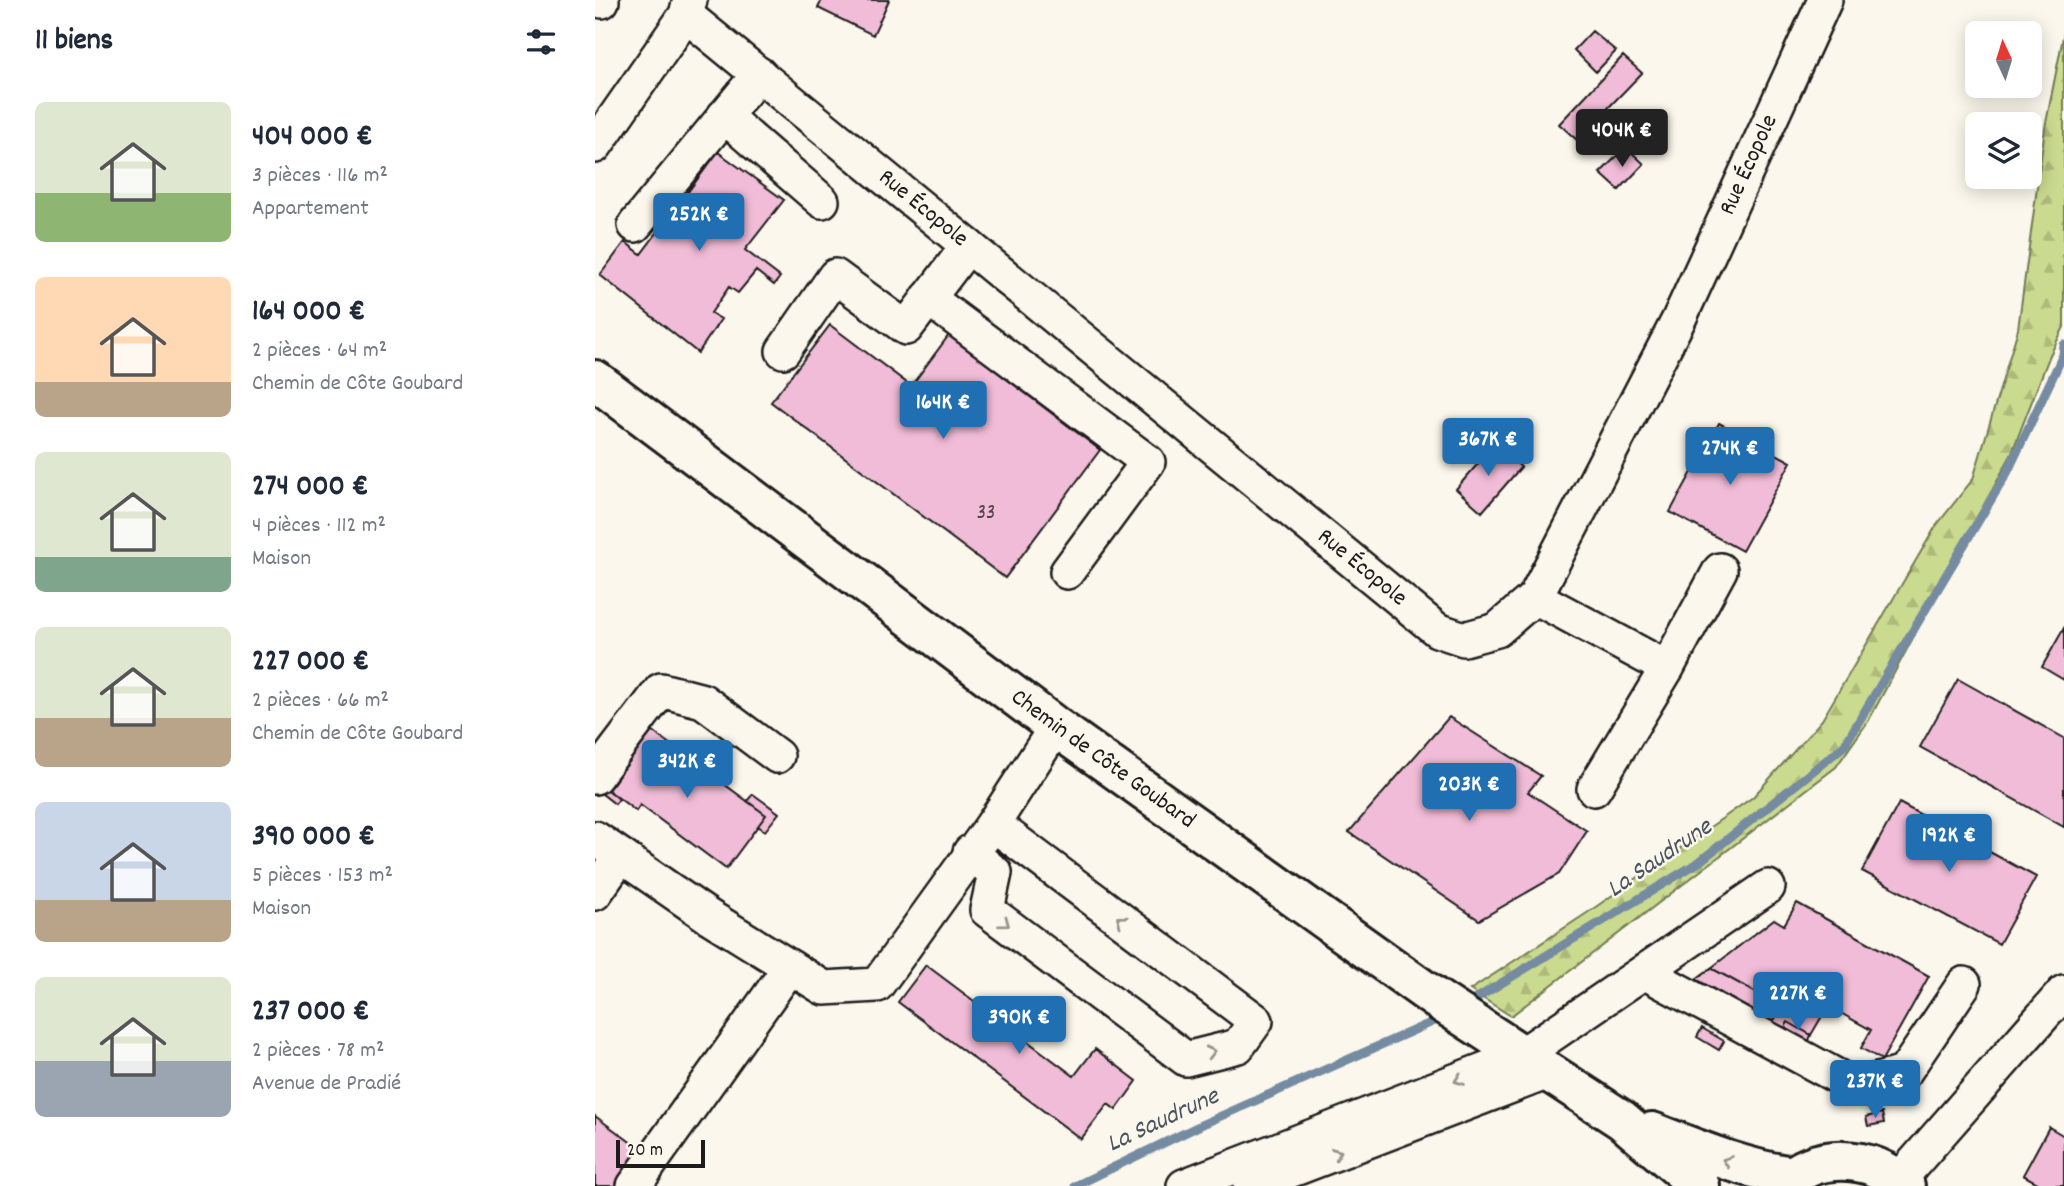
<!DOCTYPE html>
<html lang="fr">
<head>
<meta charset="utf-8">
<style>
	body { margin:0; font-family:Dekko,sans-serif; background:#f2f2f3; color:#1f2937; height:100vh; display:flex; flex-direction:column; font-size:26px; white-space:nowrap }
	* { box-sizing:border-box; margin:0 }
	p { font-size:23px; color:#747a83 }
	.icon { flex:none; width:38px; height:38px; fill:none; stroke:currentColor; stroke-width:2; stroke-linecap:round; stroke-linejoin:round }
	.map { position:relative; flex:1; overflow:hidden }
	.sheet { display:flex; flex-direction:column; background:#fff; width:595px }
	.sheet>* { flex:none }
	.needle { width:46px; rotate:356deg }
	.fabs { position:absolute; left:1370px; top:21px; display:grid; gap:14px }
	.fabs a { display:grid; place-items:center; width:77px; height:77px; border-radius:10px; background:#fff; box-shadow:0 4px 18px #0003; font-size:35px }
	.scale { position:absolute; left:21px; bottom:18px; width:89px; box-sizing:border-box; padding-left:7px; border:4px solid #1c1c1c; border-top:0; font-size:19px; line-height:24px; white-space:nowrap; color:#1c1c1c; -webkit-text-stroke:5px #fbf7ec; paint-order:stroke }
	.price { position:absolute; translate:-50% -60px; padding:0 16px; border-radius:7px; background:#1f6fb2; color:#fff; font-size:23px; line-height:46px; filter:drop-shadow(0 2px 4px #0008) }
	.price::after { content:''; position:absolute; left:50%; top:42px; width:21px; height:16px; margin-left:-10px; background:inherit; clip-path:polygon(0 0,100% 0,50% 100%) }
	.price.current { background:#222; color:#fff }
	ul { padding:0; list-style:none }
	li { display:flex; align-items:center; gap:21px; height:175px; padding:0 35px }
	li span { display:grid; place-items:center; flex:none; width:196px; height:140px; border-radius:10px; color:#555 }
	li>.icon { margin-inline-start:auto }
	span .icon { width:84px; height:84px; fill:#fffc; stroke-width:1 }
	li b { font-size:30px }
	h2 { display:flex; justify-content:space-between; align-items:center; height:84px; padding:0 35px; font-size:30px }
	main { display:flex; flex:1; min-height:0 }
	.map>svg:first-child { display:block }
	.forest { fill:url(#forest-firs); stroke:#737b55; stroke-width:2 }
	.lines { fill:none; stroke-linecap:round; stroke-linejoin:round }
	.stream { stroke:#758ba1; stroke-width:9 }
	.building { fill:#f1bcd7; stroke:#1c1c1c; stroke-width:2 }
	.minor-casing { stroke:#1c1c1c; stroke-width:38 }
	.major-casing { stroke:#1c1c1c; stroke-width:44 }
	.minor { stroke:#fbf7ec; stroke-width:33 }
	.major { stroke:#fbf7ec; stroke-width:38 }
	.oneway { stroke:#97948e }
	.labels { text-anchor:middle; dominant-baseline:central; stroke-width:5; stroke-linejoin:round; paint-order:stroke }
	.number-label { font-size:21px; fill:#51444b }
	.street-label { font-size:24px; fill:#1c1c1c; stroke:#fbf7ec }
	.water-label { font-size:26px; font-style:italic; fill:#49545f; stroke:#fbf7ec }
</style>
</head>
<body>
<main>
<section class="sheet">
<h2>11 biens<svg class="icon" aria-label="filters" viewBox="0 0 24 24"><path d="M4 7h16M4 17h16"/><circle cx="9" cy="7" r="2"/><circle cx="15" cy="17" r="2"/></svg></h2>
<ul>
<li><span style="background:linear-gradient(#dfe7d0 65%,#8fb573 0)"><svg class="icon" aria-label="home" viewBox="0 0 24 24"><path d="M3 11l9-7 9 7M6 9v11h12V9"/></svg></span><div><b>404 000 €</b><p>3 pièces · 116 m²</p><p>Appartement</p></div></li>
<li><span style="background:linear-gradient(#ffd9b3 75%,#b9a48a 0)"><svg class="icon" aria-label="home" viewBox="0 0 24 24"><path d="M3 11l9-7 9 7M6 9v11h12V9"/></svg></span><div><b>164 000 €</b><p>2 pièces · 64 m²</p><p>Chemin de Côte Goubard</p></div></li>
<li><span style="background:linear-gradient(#dfe7d0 75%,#7fa58c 0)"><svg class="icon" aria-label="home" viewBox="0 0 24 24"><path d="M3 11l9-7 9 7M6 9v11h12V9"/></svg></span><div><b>274 000 €</b><p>4 pièces · 112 m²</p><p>Maison</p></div></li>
<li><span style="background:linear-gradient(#dfe7d0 65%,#b9a48a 0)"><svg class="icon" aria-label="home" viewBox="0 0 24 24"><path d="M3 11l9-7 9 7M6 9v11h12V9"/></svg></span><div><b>227 000 €</b><p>2 pièces · 66 m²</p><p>Chemin de Côte Goubard</p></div></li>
<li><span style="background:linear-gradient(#c9d6e8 70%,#b9a48a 0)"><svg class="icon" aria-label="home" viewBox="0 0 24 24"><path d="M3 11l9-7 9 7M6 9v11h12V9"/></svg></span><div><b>390 000 €</b><p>5 pièces · 153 m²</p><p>Maison</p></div></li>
<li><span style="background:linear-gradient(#dfe7d0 60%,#9aa5b1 0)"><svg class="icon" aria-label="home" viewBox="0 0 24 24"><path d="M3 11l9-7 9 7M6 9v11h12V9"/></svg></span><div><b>237 000 €</b><p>2 pièces · 78 m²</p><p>Avenue de Pradié</p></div></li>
</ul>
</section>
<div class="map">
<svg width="1469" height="1186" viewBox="0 0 1469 1186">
	<defs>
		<pattern id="forest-firs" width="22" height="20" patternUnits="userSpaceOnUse" patternTransform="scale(1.75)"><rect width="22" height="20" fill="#cada8e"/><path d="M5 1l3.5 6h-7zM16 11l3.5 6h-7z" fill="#adba7a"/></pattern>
	</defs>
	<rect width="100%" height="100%" fill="#fbf7ec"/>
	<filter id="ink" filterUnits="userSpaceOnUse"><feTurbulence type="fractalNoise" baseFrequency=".0143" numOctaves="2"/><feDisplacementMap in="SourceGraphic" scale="14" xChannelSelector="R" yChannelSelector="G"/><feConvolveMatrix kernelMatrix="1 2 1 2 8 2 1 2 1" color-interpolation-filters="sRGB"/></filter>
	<g filter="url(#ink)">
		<path class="forest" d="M1469,32V327L1455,355L1415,457L1274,720L1241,767L916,1016L875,990L992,913L1158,797L1227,720L1341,526L1378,479L1423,329L1450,128Z"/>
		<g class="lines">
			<path class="stream" d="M869,1006L1104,862L1249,746L1412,473L1468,355L1469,345
				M480,1186L608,1124L851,1016"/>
		</g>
		<path class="building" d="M227,0H294L278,35L223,8Z
			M997,31L1021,51L1001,72L979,50Z
			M1028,56L1047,73L982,140L964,124Z
			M1031,147L1049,164L1024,190L1005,173Z
			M123,152L189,200L150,250L185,277L179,285L161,271L143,293L134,287L116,313L126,319L103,353L5,275L30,242L46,254Z
			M235,325L316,386L354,335L505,450L410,578L176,402Z
			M1124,423L1196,462L1147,551L1075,512Z
			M900,444L926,467L887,512L861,489Z
			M1469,628V680L1447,667Z
			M1363,679L1469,738V827L1325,747Z
			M854,717L946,776L933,792L992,831L964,874L884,920L754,832Z
			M57,731L171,815L131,869L45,805L41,811L13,790Z
			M13,776L20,781L13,790L24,799L20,804L2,790Z
			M158,794L184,813L170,831L163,826L171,815L152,801Z
			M1304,803L1441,877L1404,944L1267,871Z
			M1202,903L1334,976L1287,1060L1266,1048L1276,1030L1233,1006L1216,1035L1193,1022L1189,1029L1178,1022L1187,1007L1116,968L1179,919L1189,925Z
			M331,965L479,1076L500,1049L542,1081L521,1110L513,1104L486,1139L303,1002Z
			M1116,968L1187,1007L1178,1022L1101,979Z
			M1193,1022L1216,1035L1213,1043L1189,1029Z
			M1107,1028L1129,1041L1124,1050L1102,1037Z
			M1287,1113L1289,1123L1273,1126L1271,1117Z
			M0,1116L49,1152L23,1186H0Z
			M1454,1127L1469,1136V1186H1448L1428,1175Z"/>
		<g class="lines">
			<g class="minor-casing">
				<g id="minor">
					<path d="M7,1V0"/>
					<path id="s1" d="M91,15L842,630L869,639L902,630L940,597L1084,319L1230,0"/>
					<path d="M129,116L227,201"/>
					<path d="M0,146L91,15L95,0"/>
					<path d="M40,225L164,74"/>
					<path d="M333,298L553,462L472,572"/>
					<path d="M188,351L240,276L311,328L373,246"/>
					<path d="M940,597L1072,668L1125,570"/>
					<path d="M0,777L66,690L108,701L182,756"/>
					<path d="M999,789L1072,668"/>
					<path d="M0,838L113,916L229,988L282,985L398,824L461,727"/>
					<path d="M375,852L400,873L392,910L591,1059L643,1046L661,1021L398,824"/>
					<path d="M0,893L26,856"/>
					<path d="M1049,972L1260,1086L1309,1073L1369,984"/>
					<path d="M1304,1180L1469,992"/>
					<path d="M39,1186L195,967"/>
					<path d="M589,1186L927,1055L1173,887"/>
					<path d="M655,1186L953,1072"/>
				</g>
			</g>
			<g class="major-casing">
				<g id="major">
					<path id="s2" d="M0,380L461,727L840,998L1027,1120L1105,1186"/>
					<path d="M1057,1132C1104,1150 1148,1169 1198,1176"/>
					<path d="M1187,1186C1217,1151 1279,1154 1310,1186"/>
				</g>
			</g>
			<use href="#minor" class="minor"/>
			<use href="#major" class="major"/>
		</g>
		<defs><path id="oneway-chevron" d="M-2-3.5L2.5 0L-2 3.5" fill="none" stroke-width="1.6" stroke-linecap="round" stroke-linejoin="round" transform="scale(1.75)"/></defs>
		<g class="oneway">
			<use href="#oneway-chevron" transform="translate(526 920) rotate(-143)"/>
			<use href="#oneway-chevron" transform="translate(410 923) rotate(37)"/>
			<use href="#oneway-chevron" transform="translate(616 1052) rotate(-14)"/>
			<use href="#oneway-chevron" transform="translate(864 1080) rotate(159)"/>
			<use href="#oneway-chevron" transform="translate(742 1153) rotate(-21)"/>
			<use href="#oneway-chevron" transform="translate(1132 1161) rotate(-160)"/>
		</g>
	</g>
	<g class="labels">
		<g class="number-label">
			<text x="391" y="514">33</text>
		</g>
		<g class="street-label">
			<text stroke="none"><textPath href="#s1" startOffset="1566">Rue Écopole</textPath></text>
			<text stroke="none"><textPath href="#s1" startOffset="306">Rue Écopole</textPath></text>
			<text stroke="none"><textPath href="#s1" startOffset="873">Rue Écopole</textPath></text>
			<text stroke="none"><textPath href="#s2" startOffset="634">Chemin de Côte Goubard</textPath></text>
		</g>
		<g class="water-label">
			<text transform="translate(1065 859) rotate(-34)">La Saudrune</text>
			<text transform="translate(568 1121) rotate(-25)">La Saudrune</text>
		</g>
	</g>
</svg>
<div class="fabs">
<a><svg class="needle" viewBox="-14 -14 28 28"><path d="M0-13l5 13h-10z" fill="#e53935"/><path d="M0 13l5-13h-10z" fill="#747a83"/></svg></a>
<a><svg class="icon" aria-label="layers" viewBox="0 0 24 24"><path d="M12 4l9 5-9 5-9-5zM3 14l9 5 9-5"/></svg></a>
</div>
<div class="scale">20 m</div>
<b class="price current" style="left:1027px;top:169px">404K €</b>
<b class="price" style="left:104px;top:253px">252K €</b>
<b class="price" style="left:348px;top:441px">164K €</b>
<b class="price" style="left:893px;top:478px">367K €</b>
<b class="price" style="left:1135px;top:487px">274K €</b>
<b class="price" style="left:92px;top:800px">342K €</b>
<b class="price" style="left:874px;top:823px">203K €</b>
<b class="price" style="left:1354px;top:874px">192K €</b>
<b class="price" style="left:1203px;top:1032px">227K €</b>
<b class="price" style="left:424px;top:1056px">390K €</b>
<b class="price" style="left:1280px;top:1120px">237K €</b>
</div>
</main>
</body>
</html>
